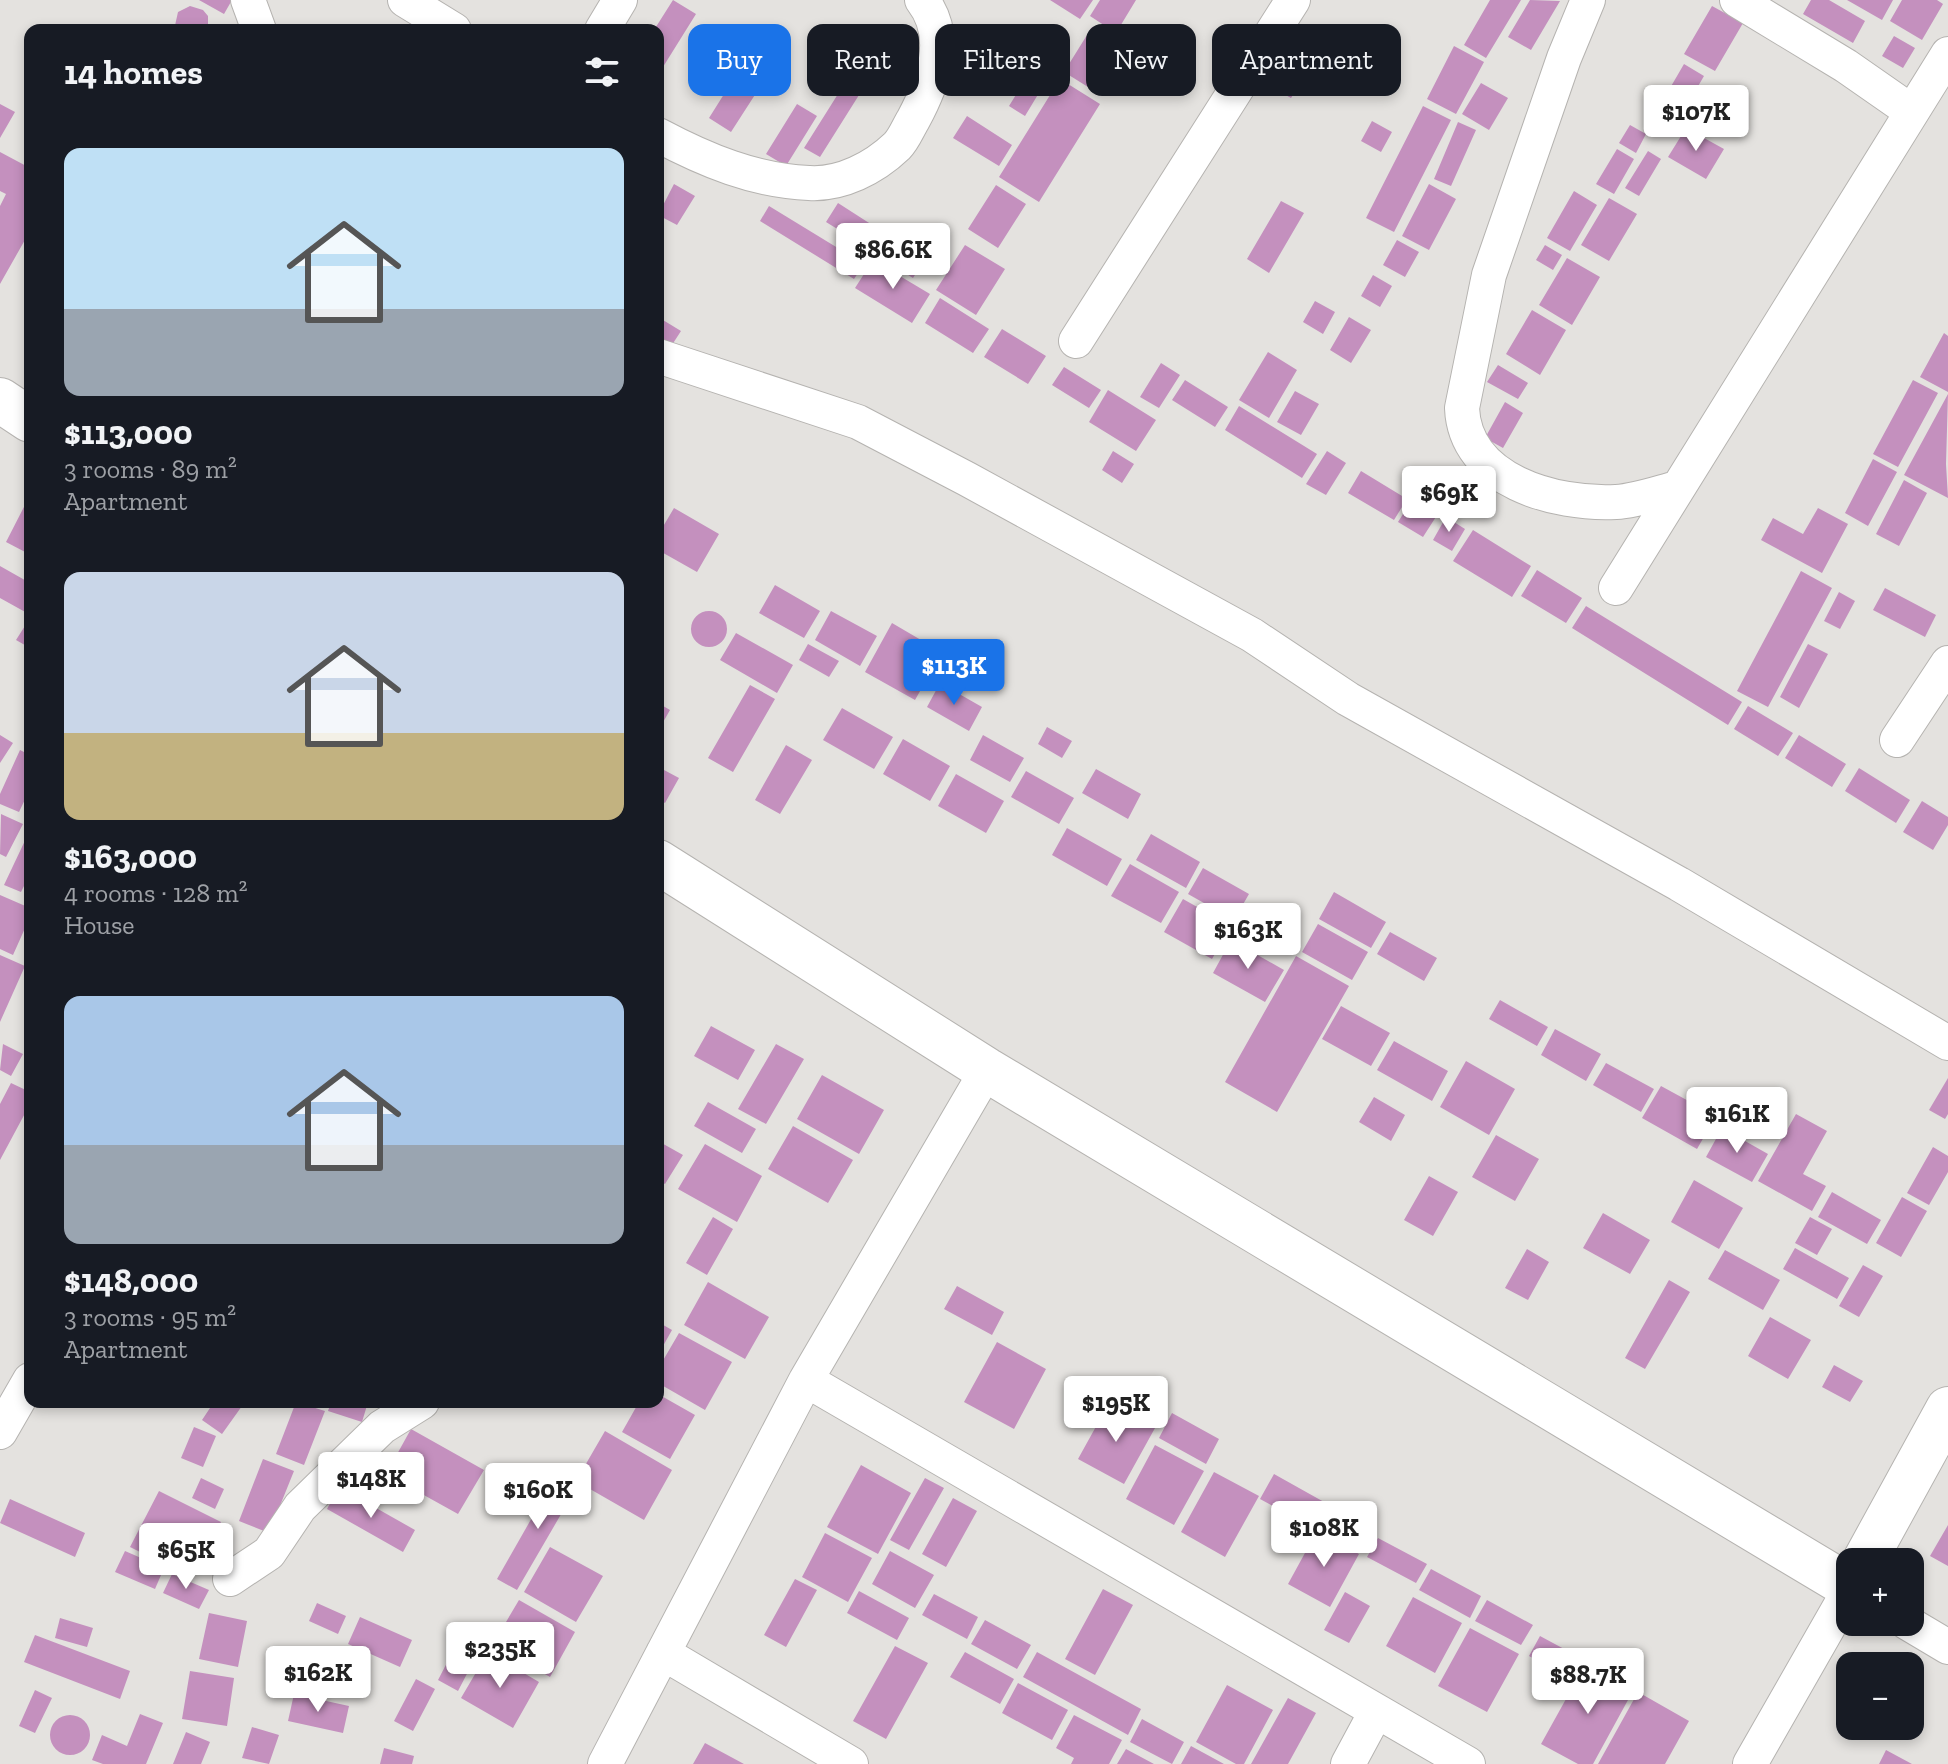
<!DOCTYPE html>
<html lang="en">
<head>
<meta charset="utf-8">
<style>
	body { margin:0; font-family:"Zilla Slab",serif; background:#20242c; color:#f1f3f6; height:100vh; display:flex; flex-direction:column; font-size:30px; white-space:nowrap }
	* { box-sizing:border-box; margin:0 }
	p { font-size:26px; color:#9ea1a6 }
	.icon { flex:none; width:44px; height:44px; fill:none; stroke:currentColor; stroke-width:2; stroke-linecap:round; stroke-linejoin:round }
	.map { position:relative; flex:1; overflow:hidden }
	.panel { position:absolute; left:24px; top:24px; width:640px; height:1384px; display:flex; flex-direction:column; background:#171b24; border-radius:16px; box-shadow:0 4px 12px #0003 }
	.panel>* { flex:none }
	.guide { position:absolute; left:688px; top:24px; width:760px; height:72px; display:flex; gap:16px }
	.buttons { position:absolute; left:1836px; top:1548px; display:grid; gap:16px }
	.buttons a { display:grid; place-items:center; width:88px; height:88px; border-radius:16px; background:#171b24; box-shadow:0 4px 12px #0003; font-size:40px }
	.price { position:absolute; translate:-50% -68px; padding:0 18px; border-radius:8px; background:#fff; color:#222; font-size:26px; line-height:52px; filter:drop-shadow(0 2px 4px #0008) }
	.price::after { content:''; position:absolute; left:50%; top:48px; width:24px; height:18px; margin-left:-12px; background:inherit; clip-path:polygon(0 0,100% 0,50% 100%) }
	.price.on { background:#1a73e8; color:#fff }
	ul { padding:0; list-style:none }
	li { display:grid; align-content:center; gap:16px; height:424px; padding:0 40px }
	li span { display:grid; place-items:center; height:248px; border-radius:16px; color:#555 }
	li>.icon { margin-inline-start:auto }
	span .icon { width:144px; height:144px; fill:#fffc; stroke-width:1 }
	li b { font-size:34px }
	h2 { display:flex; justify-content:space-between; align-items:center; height:96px; padding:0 40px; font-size:34px }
	.chip { padding:0 28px; border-radius:16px; background:#171b24; box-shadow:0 4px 12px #0003; font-size:28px; line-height:72px }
	.chip.on { background:#1a73e8; color:#fff }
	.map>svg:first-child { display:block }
	.building { fill:#c490be }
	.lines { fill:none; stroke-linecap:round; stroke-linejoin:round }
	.street-casing { stroke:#b5b3b0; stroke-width:36 }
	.secondary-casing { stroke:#b5b3b0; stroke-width:46 }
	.street { stroke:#fff; stroke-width:34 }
	.secondary { stroke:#fff; stroke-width:44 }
</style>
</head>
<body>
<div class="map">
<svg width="1948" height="1764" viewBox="0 0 1948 1764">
	<rect width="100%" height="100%" fill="#e4e2df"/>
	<path class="building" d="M199,0H232L224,14Z
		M673,0L696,14L658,75V30H654Z
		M1050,0H1093L1080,19Z
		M1100,0H1136L1116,33L1090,16Z
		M1490,0H1521L1486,58L1464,45Z
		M1530,0L1560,1L1531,50L1508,37Z
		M1811,0H1829L1865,21L1853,43L1803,14Z
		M1847,0H1893L1882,20Z
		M1902,0H1937L1943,4L1922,40L1890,21Z
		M190,6L203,10L208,16V30H174L178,12Z
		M1712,6L1743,23L1715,71L1684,54Z
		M758,27L791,47L779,66L746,45Z
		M1092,27L1116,41L1088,87L1064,72Z
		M1894,36L1915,48L1903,68L1882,56Z
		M889,37L923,58L913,75L878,54Z
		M1454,46L1484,62L1456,114L1427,99Z
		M748,56L771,70L731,132L709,118Z
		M1035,64L1051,73L1025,116L1009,106Z
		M1684,64L1704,76L1679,119L1659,107Z
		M1282,68L1303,80L1291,98L1271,87Z
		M1060,79L1100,104L1039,202L999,177Z
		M1481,83L1508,98L1489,130L1462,114Z
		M843,86L859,95L820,157L804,148Z
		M0,104L15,112L0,138Z
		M797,104L817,116L786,166L766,154Z
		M1423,106L1451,120L1394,232L1366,218Z
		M967,116L1012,145L999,166L953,138Z
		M1372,121L1392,132L1381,152L1361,141Z
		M1458,122L1476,130L1451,186L1434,179Z
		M1630,125L1646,134L1636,153L1619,143Z
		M1686,128L1724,149L1706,179L1668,157Z
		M1617,149L1634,159L1614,194L1596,184Z
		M1648,151L1661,159L1639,196L1625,188Z
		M0,152L30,168V231L0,284V206L6,194L0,191Z
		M674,184L695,196L677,225L658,215Z
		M1429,184L1456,199L1429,250L1402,236Z
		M996,185L1026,204L998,248L968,229Z
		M1574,191L1597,205L1570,251L1547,238Z
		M1609,198L1637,214L1609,261L1581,245Z
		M1281,201L1304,213L1269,273L1247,259Z
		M838,203L880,230L868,248L826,222Z
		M769,206L864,264L854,279L760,221Z
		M884,238L923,262L913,278L874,254Z
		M1397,240L1419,252L1405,277L1383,265Z
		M965,245L1005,269L976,315L936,290Z
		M1545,245L1562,255L1553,270L1536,260Z
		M1567,258L1600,277L1572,325L1539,305Z
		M873,260L930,294L912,323L855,288Z
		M1373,275L1392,286L1380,307L1361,296Z
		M940,298L989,329L973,353L925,323Z
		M1315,301L1335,312L1323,334L1303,322Z
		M1532,310L1566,330L1540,375L1506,354Z
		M658,317L681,331L670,348L658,341Z
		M1349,317L1371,330L1351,363L1330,350Z
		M1002,329L1046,356L1028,384L984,357Z
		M1944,333L1948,336V392L1920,377Z
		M1268,352L1297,370L1269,418L1239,400Z
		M1161,363L1180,375L1159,408L1140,397Z
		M1498,365L1528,383L1518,399L1487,382Z
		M1064,367L1101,390L1089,408L1052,385Z
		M1185,380L1228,407L1215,427L1172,400Z
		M1913,380L1938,393L1898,467L1873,454Z
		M1108,390L1156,420L1136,451L1089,422Z
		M1295,391L1319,404L1301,435L1277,422Z
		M1948,394L1946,464L1948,498L1904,475Z
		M1505,402L1523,413L1503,448L1485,438Z
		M1239,406L1317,454L1302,478L1225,430Z
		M1113,451L1134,464L1122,483L1102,470Z
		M1327,451L1346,463L1326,495L1306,484Z
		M1873,459L1897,472L1868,526L1845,513Z
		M1473,464L1491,476L1465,516L1447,505Z
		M1361,471L1407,499L1394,520L1348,493Z
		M1425,479L1450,495L1423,537L1398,522Z
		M1904,480L1927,493L1899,546L1876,534Z
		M26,503L30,505V546L27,553L6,542Z
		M674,508L719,534L697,572L658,550V535Z
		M1818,508L1848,524L1822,573L1761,540L1773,518L1803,534Z
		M1446,517L1465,529L1452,551L1433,540Z
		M1473,530L1531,566L1512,597L1453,561Z
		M0,566L30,583L27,613L0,598Z
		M1537,570L1582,598L1566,623L1521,596Z
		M1801,571L1832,588L1768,707L1737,691Z
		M775,585L820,611L804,638L759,613Z
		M1885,588L1936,615L1925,637L1873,610Z
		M1839,592L1855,601L1840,629L1824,621Z
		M1586,606L1742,702L1728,725L1572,628Z
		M831,611L877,636L860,666L815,640Z
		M691 629a18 18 0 1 1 36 0a18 18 0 1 1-36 0Z
		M30,618V648L16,640Z
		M892,623L921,640L911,658L932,670L915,700L865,672Z
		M736,633L793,665L777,693L720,660Z
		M808,644L839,661L829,677L799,660Z
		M1808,644L1828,654L1799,708L1780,697Z
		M940,683L982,707L969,731L927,707Z
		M750,685L775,699L733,772L708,758Z
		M658,703L670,710L658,731Z
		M1748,706L1793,733L1778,756L1734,729Z
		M842,708L893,737L874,769L823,740Z
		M1047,727L1072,741L1062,758L1038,744Z
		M0,735L13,743L0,763Z
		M983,735L1024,758L1010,782L970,760Z
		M1799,735L1846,764L1832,787L1785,758Z
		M903,739L950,766L930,801L883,774Z
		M786,745L812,760L780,814L755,800Z
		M20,750L30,755V789L19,812L0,804V794Z
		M1859,768L1910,800L1896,823L1845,791Z
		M1096,769L1141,794L1128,819L1082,793Z
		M664,770L679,778L665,803L658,799V781Z
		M1026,771L1074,798L1059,824L1011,797Z
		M956,774L1004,801L986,833L938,806Z
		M1922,801L1948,817V825L1933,850L1903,832Z
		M1,814L23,824L6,857L0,854Z
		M1067,828L1122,859L1107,886L1052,855Z
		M30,830V874L21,892L4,885Z
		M1151,834L1200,862L1186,888L1136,860Z
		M1130,864L1179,892L1161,923L1111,896Z
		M1203,868L1249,894L1234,920L1188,894Z
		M1334,892L1386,922L1371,948L1319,919Z
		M0,895L30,908V917L13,955L0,949Z
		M1183,899L1231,926L1212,959L1164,932Z
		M1318,924L1368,952L1352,980L1302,952Z
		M1390,932L1437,958L1424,981L1377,954Z
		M1231,940L1284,970L1265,1002L1213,973Z
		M0,955L25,966L0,1022Z
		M1296,956L1349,986L1277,1112L1225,1082Z
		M1500,1000L1548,1027L1537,1046L1489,1019Z
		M1341,1006L1390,1033L1371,1066L1322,1039Z
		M711,1026L755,1050L738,1080L694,1056Z
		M1555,1029L1601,1054L1586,1081L1541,1055Z
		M1394,1041L1448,1071L1432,1101L1377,1070Z
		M3,1044L23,1054L11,1076L0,1070Z
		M776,1044L804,1059L766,1124L738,1109Z
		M1466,1061L1515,1089L1489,1135L1440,1107Z
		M1606,1063L1654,1089L1641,1112L1593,1085Z
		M822,1075L884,1110L859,1154L797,1119Z
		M1948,1078V1114L1945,1119L1929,1110Z
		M11,1083L30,1092V1104L0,1160V1104Z
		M1661,1086L1716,1116L1697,1149L1642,1118Z
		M1374,1097L1405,1115L1391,1141L1359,1122Z
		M708,1102L756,1129L742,1153L694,1126Z
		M1796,1114L1827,1131L1803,1174L1826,1186L1812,1211L1758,1181Z
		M793,1126L853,1160L828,1203L768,1169Z
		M1722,1128L1768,1154L1752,1182L1706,1157Z
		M1496,1135L1539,1159L1515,1201L1472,1177Z
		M658,1141L683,1155L665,1184L658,1180Z
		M705,1144L762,1176L737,1222L678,1189Z
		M1933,1147L1948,1156V1172L1929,1205L1907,1193Z
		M1429,1176L1458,1192L1433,1236L1404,1220Z
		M1694,1180L1743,1208L1719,1249L1671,1222Z
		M1832,1192L1881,1220L1867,1244L1818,1217Z
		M1902,1197L1927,1211L1901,1257L1876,1243Z
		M1603,1213L1650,1240L1630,1274L1583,1248Z
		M713,1217L733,1229L707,1275L686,1263Z
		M1810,1217L1832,1229L1817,1255L1795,1243Z
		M1795,1248L1849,1278L1837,1299L1783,1269Z
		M1527,1249L1549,1262L1528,1300L1505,1288Z
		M1725,1250L1780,1280L1763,1310L1708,1279Z
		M1863,1265L1883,1276L1859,1317L1839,1306Z
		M1669,1280L1690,1292L1645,1369L1625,1358Z
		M708,1282L769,1317L745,1359L684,1325Z
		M957,1286L1004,1312L992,1335L944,1309Z
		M1770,1317L1811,1340L1788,1379L1748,1356Z
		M658,1322L672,1330L658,1355Z
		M679,1333L732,1362L705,1410L658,1383V1369Z
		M997,1342L1046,1369L1014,1429L964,1402Z
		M1834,1365L1863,1381L1850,1402L1822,1387Z
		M658,1394L695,1415L670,1459L622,1432L639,1402H658Z
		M214,1402H236L242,1406L222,1434L202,1420Z
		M296,1402L325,1411L304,1465L276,1454Z
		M331,1402H368L362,1422L328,1411Z
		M1109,1403L1155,1428L1124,1484L1078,1459Z
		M1172,1413L1219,1439L1206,1464L1159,1438Z
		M194,1427L216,1436L203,1467L181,1458Z
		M411,1429L484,1470L458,1514L386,1474Z
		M605,1431L672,1470L644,1520L576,1481Z
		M1155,1445L1204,1471L1174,1525L1126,1499Z
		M263,1459L294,1471L269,1533L239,1521Z
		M861,1465L911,1493L878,1554L827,1527Z
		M558,1472L578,1485L517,1590L497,1579Z
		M1214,1472L1259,1496L1225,1557L1181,1532Z
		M1274,1474L1324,1502L1311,1527L1260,1499Z
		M201,1478L224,1489L215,1509L192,1498Z
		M925,1478L944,1488L909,1550L890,1540Z
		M339,1487L415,1530L403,1552L327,1509Z
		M159,1491L221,1522L192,1578L130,1547Z
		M953,1498L977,1511L946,1567L922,1554Z
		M10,1499L85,1533L75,1557L0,1523Z
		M1948,1525V1566L1930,1556Z
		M1317,1531L1359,1554L1330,1607L1288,1584Z
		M825,1533L872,1558L848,1602L802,1577Z
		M1378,1538L1427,1564L1416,1583L1367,1557Z
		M550,1547L603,1576L576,1622L524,1592Z
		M125,1551L164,1568L155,1589L115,1572Z
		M890,1551L934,1575L915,1608L872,1584Z
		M1431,1569L1481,1596L1470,1618L1419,1590Z
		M172,1574L209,1590L199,1609L163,1593Z
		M795,1579L817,1590L786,1647L764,1635Z
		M1103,1589L1133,1605L1095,1675L1065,1659Z
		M859,1591L909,1618L897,1640L847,1613Z
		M1345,1592L1370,1606L1349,1643L1324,1630Z
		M934,1594L978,1617L967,1639L922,1615Z
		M1413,1597L1462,1623L1435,1673L1386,1646Z
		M519,1600L575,1632L550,1677L493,1644Z
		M1487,1600L1533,1625L1521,1645L1475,1621Z
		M317,1603L346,1616L338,1634L309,1621Z
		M209,1613L247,1621L238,1667L199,1659Z
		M360,1617L412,1640L400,1667L348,1644Z
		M60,1618L93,1628L87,1647L55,1638Z
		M985,1620L1031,1645L1017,1669L971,1644Z
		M1470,1628L1519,1654L1487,1712L1438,1686Z
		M463,1632L483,1643L458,1691L438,1680Z
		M35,1635L130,1671L120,1699L24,1662Z
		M1540,1636L1579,1657L1568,1677L1529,1656Z
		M895,1646L928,1663L886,1739L853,1721Z
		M488,1652L539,1682L513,1728L461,1698Z
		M965,1652L1014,1679L1000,1704L950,1677Z
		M1037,1652L1141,1709L1128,1735L1023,1677Z
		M1586,1663L1634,1689L1593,1764H1578L1541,1744Z
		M190,1671L234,1678L227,1726L182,1719Z
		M416,1679L435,1689L413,1731L394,1721Z
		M1018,1683L1068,1710L1052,1740L1002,1713Z
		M1227,1685L1273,1710L1244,1764H1236L1196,1742Z
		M35,1690L52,1698L35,1733L19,1726Z
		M1638,1692L1689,1721L1665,1764H1598Z
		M294,1694L349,1706L343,1733L288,1721Z
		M1288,1698L1316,1713L1288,1764H1251Z
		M140,1714L163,1723L146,1764H103L92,1760L102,1735L127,1746Z
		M1074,1715L1122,1740L1109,1764H1071L1074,1758L1056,1748Z
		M50 1735a20 20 0 1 1 40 0a20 20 0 1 1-40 0Z
		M1142,1719L1184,1742L1172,1764L1130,1742Z
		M252,1727L279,1735L269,1764L242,1758Z
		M186,1732L210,1742L201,1764H173Z
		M705,1743L744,1764H693Z
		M1191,1746L1224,1764H1181Z
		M384,1748L414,1756L412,1764H380Z
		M1126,1749L1154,1764H1117Z
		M1886,1750L1912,1764H1879Z"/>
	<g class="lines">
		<g class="street-casing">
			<path id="street" d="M248,0L259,30
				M405,0L454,30
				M1588,0L1564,58L1489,275L1462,408C1465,481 1555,505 1616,502C1636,501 1658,493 1677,488
				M1737,0L1846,66L1912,112
				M602,30L620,0
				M658,135C705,160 755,181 809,183C841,185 874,168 897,146C904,139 908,128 913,120C933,83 951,37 922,0
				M1076,341L1293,0
				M658,356L858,422L967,479L1252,635L1348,699L1679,884L1948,1043
				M1616,588L1948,54
				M1897,740L1948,663
				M806,1380L1468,1764
				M0,1432L30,1380
				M230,1579L269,1553L300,1507L382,1427L422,1402
				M1906,1622L1948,1647
				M663,1653L851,1764
				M605,1764L806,1380L987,1070
				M1348,1764L1376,1712
				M1750,1764L1850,1589"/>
		</g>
		<g class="secondary-casing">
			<path id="secondary" d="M0,400L30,420
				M658,862L987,1070L1850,1587
				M1864,1562L1948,1409"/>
		</g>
		<use href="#street" class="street"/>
		<use href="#secondary" class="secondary"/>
	</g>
</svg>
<div class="buttons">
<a>+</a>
<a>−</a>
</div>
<b class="price" style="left:1696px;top:153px">$107K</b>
<b class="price" style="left:893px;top:291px">$86.6K</b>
<b class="price" style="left:1449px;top:534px">$69K</b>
<b class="price on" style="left:954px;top:707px">$113K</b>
<b class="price" style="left:1248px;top:971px">$163K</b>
<b class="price" style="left:1737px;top:1155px">$161K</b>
<b class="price" style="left:1116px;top:1444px">$195K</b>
<b class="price" style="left:371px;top:1520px">$148K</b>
<b class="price" style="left:538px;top:1531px">$160K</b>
<b class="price" style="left:1324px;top:1569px">$108K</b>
<b class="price" style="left:186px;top:1591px">$65K</b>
<b class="price" style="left:500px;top:1690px">$235K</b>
<b class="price" style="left:318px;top:1714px">$162K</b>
<b class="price" style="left:1588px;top:1716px">$88.7K</b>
<div class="guide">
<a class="chip on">Buy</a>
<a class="chip">Rent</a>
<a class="chip">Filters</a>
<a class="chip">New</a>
<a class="chip">Apartment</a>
</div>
<section class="panel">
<h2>14 homes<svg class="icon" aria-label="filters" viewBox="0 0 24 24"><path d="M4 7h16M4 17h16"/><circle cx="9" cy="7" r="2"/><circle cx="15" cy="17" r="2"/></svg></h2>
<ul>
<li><span style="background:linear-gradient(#bfe0f5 65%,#9aa5b1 0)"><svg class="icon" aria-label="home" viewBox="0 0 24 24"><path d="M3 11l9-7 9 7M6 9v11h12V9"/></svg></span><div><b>$113,000</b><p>3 rooms · 89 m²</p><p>Apartment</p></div></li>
<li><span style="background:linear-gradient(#c9d6e8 65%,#c2b280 0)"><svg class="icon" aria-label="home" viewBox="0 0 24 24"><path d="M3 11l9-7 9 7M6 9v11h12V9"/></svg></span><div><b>$163,000</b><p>4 rooms · 128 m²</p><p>House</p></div></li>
<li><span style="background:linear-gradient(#a9c7e8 60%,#9aa5b1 0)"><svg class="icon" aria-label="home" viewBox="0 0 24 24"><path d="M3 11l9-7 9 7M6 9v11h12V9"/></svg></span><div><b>$148,000</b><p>3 rooms · 95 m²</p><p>Apartment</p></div></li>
</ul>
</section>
</div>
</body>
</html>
